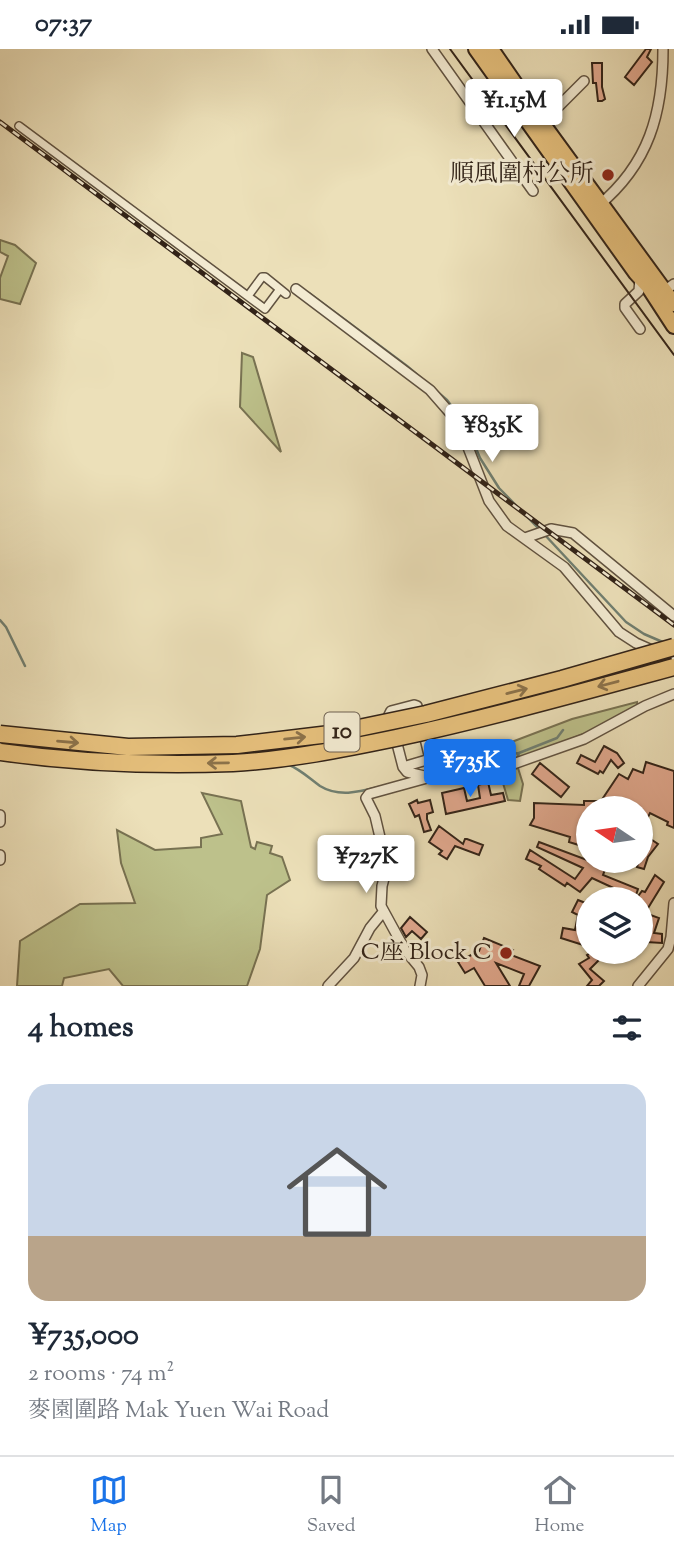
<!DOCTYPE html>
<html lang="en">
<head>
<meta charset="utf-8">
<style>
	body { margin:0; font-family:"Sorts Mill Goudy","Noto Serif SC",serif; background:#f2f2f3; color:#1f2937; height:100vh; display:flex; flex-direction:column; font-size:26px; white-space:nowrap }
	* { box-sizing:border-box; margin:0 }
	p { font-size:23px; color:#747a83 }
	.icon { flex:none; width:38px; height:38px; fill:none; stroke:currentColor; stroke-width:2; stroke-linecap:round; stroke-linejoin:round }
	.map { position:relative; height:937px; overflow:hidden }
	.details { display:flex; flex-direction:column; background:#fff; flex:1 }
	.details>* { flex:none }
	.needle { width:46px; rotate:283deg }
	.controls { position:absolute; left:576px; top:747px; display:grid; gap:14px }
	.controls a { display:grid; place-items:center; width:77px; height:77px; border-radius:50%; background:#fff; box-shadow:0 2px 5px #0004; font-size:35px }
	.price { position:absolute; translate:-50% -60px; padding:0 16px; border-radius:7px; background:#fff; color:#222; font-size:23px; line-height:46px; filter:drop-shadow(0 2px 4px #0008) }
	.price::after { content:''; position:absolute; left:50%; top:42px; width:21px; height:16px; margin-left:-10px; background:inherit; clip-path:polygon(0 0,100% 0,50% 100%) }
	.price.on { background:#1a73e8; color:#fff }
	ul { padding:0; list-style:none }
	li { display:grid; align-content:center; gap:14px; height:371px; padding:0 28px }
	li span { display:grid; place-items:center; height:217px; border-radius:21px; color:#555 }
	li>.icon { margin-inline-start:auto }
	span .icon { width:126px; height:126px; fill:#fffc; stroke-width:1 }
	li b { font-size:30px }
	h2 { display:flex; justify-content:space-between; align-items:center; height:84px; padding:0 28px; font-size:30px }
	.status { display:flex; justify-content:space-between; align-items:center; height:49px; padding:0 35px; background:#fff; direction:ltr }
	.status svg { height:19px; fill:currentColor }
	.dock { display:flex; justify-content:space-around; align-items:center; height:98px; border-top:2px solid #e0e1e3; background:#fff; font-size:19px; color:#747a83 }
	.dock a { display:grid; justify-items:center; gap:4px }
	.dock .on { color:#1a73e8 }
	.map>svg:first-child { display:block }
	.green { fill:#bdc18b; stroke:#787252; stroke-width:2 }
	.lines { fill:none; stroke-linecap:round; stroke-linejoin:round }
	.stream { stroke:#707f71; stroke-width:2.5 }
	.building { fill:#e2a98f; stroke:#322318; stroke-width:2 }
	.pedestrian-casing { stroke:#605240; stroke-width:10 }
	.minor-casing { stroke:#605240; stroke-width:12 }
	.primary-casing { stroke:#322318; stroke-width:18 }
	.pedestrian { stroke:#f3ebd2; stroke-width:7 }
	.minor { stroke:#f3ebd2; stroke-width:9 }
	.primary { stroke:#e6c07c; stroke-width:14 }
	.tram { stroke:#322318; stroke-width:2 }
	.rail-casing { stroke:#322318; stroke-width:5 }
	.rail { stroke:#f3ebd2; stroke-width:2.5; stroke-dasharray:8; stroke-linecap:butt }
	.motorway-bridge-casing { stroke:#322318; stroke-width:19; stroke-linecap:butt }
	.motorway-bridge { stroke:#e6c07c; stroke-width:16 }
	.oneway { stroke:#8c724a }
	.poi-dot { fill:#8f2418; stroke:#f3ebd2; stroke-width:2.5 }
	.labels { text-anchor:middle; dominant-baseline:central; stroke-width:6; stroke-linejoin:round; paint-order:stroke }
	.shield { fill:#f3ebd2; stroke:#6c5f50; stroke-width:2 }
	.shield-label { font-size:23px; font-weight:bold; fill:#322318 }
	.poi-label { font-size:24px; fill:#322318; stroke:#f3ebd2; text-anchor:end }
</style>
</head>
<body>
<div class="status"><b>07:37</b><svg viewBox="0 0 49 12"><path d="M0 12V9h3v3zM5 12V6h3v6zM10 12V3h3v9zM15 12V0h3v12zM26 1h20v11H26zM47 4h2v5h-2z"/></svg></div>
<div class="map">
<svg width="674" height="937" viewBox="0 0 674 937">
	<rect width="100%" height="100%" fill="#ece0b9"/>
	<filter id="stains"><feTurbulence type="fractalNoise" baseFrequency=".00286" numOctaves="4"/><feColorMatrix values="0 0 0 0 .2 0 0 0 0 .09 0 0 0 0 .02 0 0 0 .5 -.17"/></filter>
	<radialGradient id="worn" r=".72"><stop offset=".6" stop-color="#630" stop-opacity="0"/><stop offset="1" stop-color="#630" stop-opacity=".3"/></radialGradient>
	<path class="green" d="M0,191L15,196L36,214L20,255L0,250V229L8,207L0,203Z
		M242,304L253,308L281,403L240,358Z
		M637,653V656L599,679L509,714L450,727L433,723L572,670Z
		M518,719L523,735L520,752L508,751L500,724Z
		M202,744L241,752L251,798L255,800L257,793L272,797L270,804L282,808L290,831L267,846L260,900L247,937H123L109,920L64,929L62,937H17L20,892L80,855L135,854L121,814L117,781L155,801L201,798V789L222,785Z"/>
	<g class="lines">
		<path class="stream" d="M309,244L407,317L447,351L467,378L480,409L499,439L540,481
			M544,485L626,573L644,585L665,594
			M0,571L6,578L25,617
			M517,710L519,704L557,689L563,681
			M287,715C300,720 309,729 320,737C341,750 365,741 387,736
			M430,725L505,706L519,704
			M511,730L515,717"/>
	</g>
	<path class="building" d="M646,0H651L647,8L652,13L634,36L625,28Z
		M592,14H602V38L605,50L602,52H598L596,34H593Z
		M604,697L617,704L624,714L618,719L611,711L603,724L600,722L598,725L577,714L581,706L595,713Z
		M646,713L674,722V779L667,776L668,773L650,764L645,774L640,772V760H588V799L569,793L570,788L530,776L534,769V754L584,756V752H601L619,725L628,730L633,720L643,724Z
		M540,714L569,738L561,748L532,725Z
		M488,733L491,746L503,744L505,752L446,765L442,744L464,739L467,752L480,749L478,736Z
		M417,751L418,754L430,751L433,763L427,765V770L431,781L424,783L419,766L415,768L409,755Z
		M439,777L463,795L465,790H467L483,796L479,806L455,797L447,810L439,805L442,802L429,793Z
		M640,783L658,795L648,808L644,820L637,818L643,799L640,797Z
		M539,793L606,818L603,826L638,840L635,849L592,829L580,843L567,834L565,837L539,820L541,817L526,810L530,801L575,830L583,819L537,798Z
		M655,826L664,833L645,864L659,869L654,884L662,885V894L646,893L640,900V850H636L642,842L645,843Z
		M578,851L588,855V883H586L583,896L561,889L563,879L575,881L578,866L572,863Z
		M410,868L427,883L421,890L412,882L406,888L401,879Z
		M484,889L513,901L511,906L540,917L529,937H519L524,925L496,914L510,937H485L474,919L465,924L458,913L479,902Z
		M592,903H596L601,909L590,920L604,932L599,937H587L592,931L579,915L589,909L587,906Z"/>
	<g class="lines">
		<g class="pedestrian-casing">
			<path id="pedestrian" d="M19,77L265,260L280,240
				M248,247L262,228H265L286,245"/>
		</g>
		<g class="minor-casing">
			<path id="minor" d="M432,0L533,142
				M542,74L584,32
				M598,157C649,115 663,64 663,0
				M296,240L430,341L451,365L464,388L489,452L507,477L564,518L619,583L636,594L674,611
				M664,242L674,235
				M640,280L625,259V255L639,242L640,229
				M525,489L551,480L573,484L674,567
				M391,673L389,666L391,662L414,656L417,657L419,667
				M395,687L403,718L407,723L433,729L448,730L502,719L584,690L645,657L674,645
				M403,718L430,710L423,681
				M0,766V773
				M0,806V811
				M328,937L354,909L370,879L383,863
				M420,937L422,926L419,918L405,901L381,857L382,837L387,818L375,767L366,749L369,745L427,729
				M638,937L668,900L671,888L674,854"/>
		</g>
		<g class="primary-casing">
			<path id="primary" d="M476,0L636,224L648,237L674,277
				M491,0L542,74L674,255"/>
		</g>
		<use href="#pedestrian" class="pedestrian"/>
		<use href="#minor" class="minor"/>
		<use href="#primary" class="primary"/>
		<path class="tram" d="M450,0L674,306"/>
		<g class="rail-casing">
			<path id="rail" d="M0,73L674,576"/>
		</g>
		<use href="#rail" class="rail"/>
		<g class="motorway-bridge-casing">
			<path id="motorway-bridge" d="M0,685L128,698L237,696L330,685L426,665L562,630L674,598
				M0,703C78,714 155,717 233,714C288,711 343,700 396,689C489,669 582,643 674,618"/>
		</g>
		<use href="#motorway-bridge" class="motorway-bridge"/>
	</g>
	<defs><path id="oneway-shaft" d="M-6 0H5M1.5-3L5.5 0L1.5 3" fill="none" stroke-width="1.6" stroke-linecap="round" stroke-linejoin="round" transform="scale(1.75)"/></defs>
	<g class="oneway">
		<use href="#oneway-shaft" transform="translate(608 635) rotate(165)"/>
		<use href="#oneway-shaft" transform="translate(517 642) rotate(-14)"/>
		<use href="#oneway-shaft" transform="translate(295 689) rotate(-6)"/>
		<use href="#oneway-shaft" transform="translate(68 693) rotate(5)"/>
		<use href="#oneway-shaft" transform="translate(218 714) rotate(179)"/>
	</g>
	<g class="poi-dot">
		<circle cx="608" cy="126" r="7"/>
		<circle cx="506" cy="904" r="7"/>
	</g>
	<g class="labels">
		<rect class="shield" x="324.5" y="663.5" width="35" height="39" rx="5"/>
		<g class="shield-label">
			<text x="342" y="683">10</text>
		</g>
		<g class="poi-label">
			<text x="594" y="126">順風圍村公所</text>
			<text x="492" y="904">C座 Block C</text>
		</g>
	</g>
	<rect width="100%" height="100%" filter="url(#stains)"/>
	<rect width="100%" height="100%" fill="url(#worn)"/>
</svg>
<div class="controls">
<a><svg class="needle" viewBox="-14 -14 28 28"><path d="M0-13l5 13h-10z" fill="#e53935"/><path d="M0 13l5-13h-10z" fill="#747a83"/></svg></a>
<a><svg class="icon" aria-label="layers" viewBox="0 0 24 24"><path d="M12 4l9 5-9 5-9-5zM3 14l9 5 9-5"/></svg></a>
</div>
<b class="price" style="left:514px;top:90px">¥1.15M</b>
<b class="price" style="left:492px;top:415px">¥835K</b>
<b class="price on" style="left:470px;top:750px">¥735K</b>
<b class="price" style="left:366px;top:846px">¥727K</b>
</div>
<section class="details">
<h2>4 homes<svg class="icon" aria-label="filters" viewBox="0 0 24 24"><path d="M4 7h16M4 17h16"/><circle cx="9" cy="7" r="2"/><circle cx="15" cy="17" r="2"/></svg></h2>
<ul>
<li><span style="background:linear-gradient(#c9d6e8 70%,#b9a48a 0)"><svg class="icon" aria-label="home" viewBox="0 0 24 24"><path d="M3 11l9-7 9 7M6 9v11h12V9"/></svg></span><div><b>¥735,000</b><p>2 rooms · 74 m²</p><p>麥園圍路 Mak Yuen Wai Road</p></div></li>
</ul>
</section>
<nav class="dock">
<a class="on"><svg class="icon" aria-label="map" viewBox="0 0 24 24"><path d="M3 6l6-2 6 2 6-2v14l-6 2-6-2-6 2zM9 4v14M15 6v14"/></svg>Map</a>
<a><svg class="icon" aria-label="saved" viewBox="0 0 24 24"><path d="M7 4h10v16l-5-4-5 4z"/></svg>Saved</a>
<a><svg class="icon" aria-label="home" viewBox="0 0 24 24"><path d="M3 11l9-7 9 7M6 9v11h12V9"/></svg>Home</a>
</nav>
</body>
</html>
